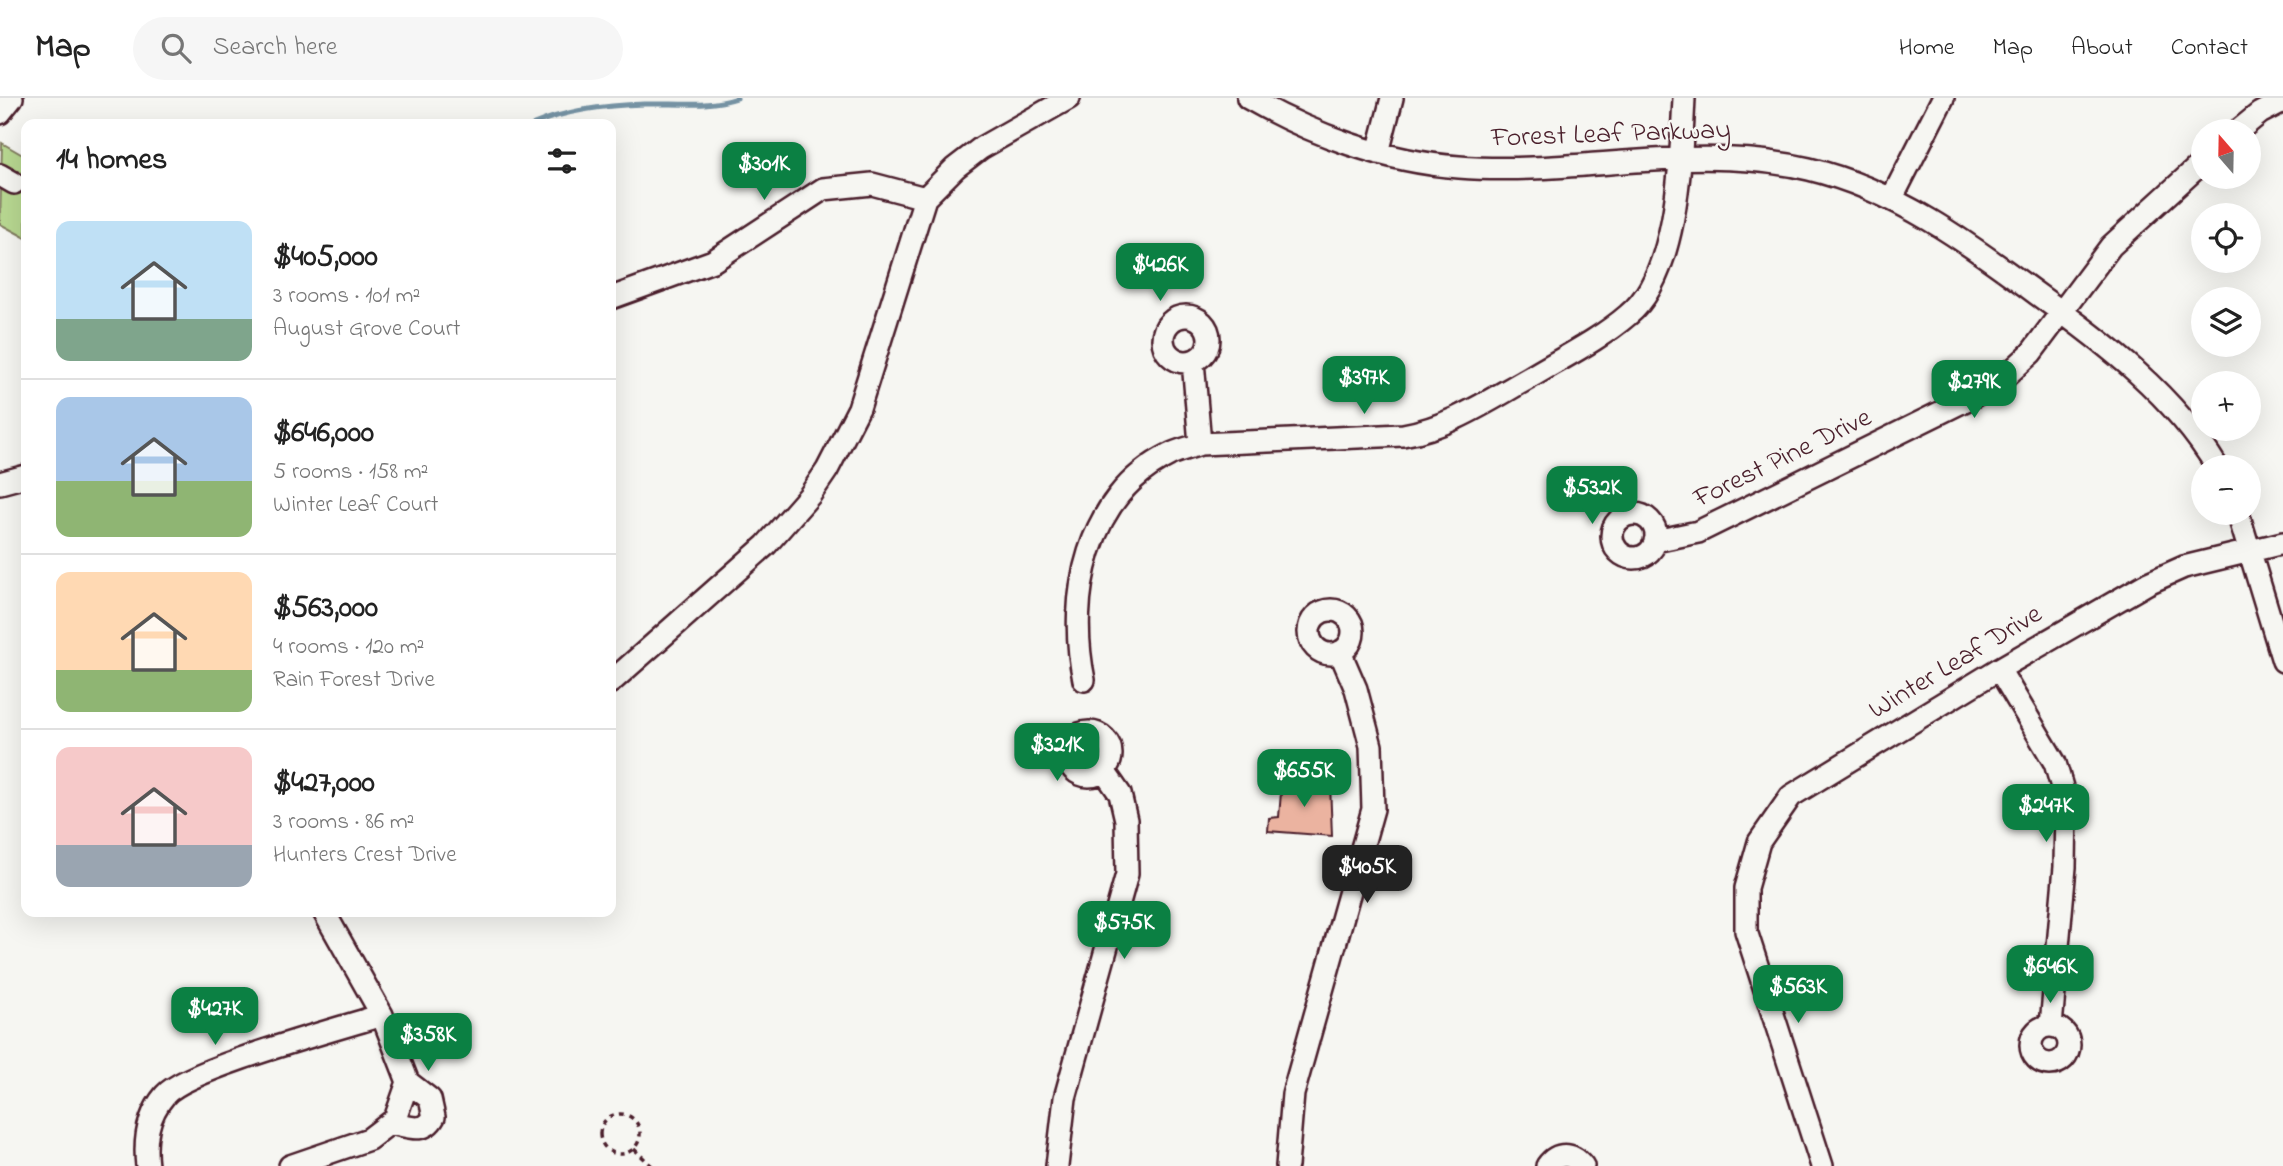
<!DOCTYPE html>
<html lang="en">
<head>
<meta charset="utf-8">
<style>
	body { margin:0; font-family:"Indie Flower",sans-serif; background:#f6f6f6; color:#222; height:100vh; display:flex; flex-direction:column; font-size:26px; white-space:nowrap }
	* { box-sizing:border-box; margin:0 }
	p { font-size:23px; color:#767676 }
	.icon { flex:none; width:38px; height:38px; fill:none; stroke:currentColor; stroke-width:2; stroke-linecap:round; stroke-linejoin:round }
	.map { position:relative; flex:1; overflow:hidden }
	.sheet { position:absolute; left:21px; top:21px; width:595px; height:798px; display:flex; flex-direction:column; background:#fff; border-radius:14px; box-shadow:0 7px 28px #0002 }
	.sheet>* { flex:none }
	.needle { width:46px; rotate:340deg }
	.buttons { position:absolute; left:2191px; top:21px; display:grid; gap:14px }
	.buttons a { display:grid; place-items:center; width:70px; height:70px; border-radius:50%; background:#fff; box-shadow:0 7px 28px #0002; font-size:35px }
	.price { position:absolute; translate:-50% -60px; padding:0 16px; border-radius:14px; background:#0b8043; color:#fff; font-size:23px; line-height:46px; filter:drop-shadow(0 2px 4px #0008) }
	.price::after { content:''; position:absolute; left:50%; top:42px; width:21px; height:16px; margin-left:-10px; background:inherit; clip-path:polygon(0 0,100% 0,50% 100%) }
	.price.current { background:#222; color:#fff }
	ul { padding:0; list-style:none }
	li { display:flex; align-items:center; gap:21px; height:175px; padding:0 35px }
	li+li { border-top:2px solid #e0e0e0 }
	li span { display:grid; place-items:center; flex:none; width:196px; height:140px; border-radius:14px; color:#555 }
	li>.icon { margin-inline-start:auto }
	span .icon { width:84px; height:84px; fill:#fffc; stroke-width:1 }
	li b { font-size:30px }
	h2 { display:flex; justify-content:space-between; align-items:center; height:84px; padding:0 35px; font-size:30px }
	header { display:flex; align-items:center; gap:42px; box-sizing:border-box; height:98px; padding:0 35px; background:#fff; border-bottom:2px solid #e0e0e0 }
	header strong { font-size:33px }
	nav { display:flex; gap:38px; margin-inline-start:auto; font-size:24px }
	.search { width:490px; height:63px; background:#f6f6f6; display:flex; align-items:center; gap:18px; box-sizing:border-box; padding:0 24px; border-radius:38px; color:#767676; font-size:26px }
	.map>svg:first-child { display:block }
	.green { fill:#b8d891; stroke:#817c5e; stroke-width:2 }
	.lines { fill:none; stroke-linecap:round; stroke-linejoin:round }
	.stream { stroke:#7592a3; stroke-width:5 }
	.building { fill:#ebb3a0; stroke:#4a1f2b; stroke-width:2 }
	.street-casing { stroke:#4a1f2b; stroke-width:26 }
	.path { stroke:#4a1f2b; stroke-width:3.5; stroke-dasharray:5 5; stroke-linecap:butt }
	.street { stroke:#f6f6f2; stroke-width:21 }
	.labels { text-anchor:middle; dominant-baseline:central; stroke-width:5; stroke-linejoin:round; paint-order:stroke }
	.street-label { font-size:28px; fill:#4a1f2b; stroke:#f6f6f2 }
</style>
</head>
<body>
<header>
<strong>Map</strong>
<div class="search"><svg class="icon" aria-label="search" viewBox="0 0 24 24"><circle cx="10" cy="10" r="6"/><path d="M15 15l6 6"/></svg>Search here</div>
<nav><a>Home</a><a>Map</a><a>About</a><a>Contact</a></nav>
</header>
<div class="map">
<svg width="2283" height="1068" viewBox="0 0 2283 1068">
	<rect width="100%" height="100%" fill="#f6f6f2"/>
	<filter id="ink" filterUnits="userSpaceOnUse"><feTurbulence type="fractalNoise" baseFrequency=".0143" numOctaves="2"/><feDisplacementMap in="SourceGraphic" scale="14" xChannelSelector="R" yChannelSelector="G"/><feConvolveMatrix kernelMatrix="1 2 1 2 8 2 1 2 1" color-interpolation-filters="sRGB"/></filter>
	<g filter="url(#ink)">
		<path class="green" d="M2,45L26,59V140L0,126Z"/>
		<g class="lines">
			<path class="stream" d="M534,26C567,12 609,7 645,6C675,5 708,10 737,0"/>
		</g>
		<path class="building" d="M1282,682L1330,685L1332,738L1268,733L1269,720L1279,719Z"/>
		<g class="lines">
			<g class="street-casing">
				<path id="street" d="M1248,0C1311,36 1386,64 1459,69C1576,78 1692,44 1809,71C1896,92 1967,144 2037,196C2105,245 2174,297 2217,369
					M0,15L12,0
					M2238,33L2260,15L2283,3
					M1378,55L1392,0
					M0,77L14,85
					M1892,100L1943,0
					M611,200L713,163L823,91L872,86L925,100
					M1163 241a23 23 0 1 1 46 0a23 23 0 1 1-46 0Z
					M1193,263L1200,346
					M0,385L26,378
					M2238,415L2283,563
					M1612 438a22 22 0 1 1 44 0a22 22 0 1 1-44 0Z
					M1655,443L1698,434L1976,297L2005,279L2031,255L2111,148L2203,64
					M1309 534a22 22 0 1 1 44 0a22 22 0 1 1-44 0Z
					M1999,571L2055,665L2066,703L2065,769L2051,928
					M1084,582C1067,500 1086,398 1169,357C1178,352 1190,350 1200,346L1403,337C1450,329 1488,303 1529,280C1562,260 1599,242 1628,217C1678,177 1681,60 1684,0
					M611,584L766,447L810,397L827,372L859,310L925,100L955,70L981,50L1069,0
					M1067 656a22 22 0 1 1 44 0a22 22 0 1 1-44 0Z
					M2031 947a19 19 0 1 1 38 0a19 19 0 1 1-38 0Z
					M390,1025C407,1028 424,1037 434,1019L430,1001L408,984
					M147,1068C144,1042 147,1018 165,997C187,971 341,930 382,917
					M290,1068L369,1041L395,1021L408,984L382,917L324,814
					M1057,1068L1065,1000L1127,776L1126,722L1120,696L1104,673
					M1287,1068L1293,996L1373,711L1371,648L1356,591L1340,554
					M1547,1068C1557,1054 1572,1054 1583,1068
					M1822,1068L1746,833V790L1759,744L1791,698L1999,571L2148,485L2184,469L2283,445"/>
			</g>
			<path class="path" d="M600 1036a20 20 0 1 1 40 0a20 20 0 1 1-40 0Z
				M634,1051L652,1068"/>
			<use href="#street" class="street"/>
		</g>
	</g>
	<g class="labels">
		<g class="street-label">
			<text transform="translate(1611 37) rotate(-2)">Forest Leaf Parkway</text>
			<text transform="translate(1783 361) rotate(-26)">Forest Pine Drive</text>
			<text transform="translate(1956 565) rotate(-31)">Winter Leaf Drive</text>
		</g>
	</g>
</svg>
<div class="buttons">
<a><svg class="needle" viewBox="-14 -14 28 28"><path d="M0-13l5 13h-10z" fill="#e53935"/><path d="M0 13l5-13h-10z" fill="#767676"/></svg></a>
<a><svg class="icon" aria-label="locate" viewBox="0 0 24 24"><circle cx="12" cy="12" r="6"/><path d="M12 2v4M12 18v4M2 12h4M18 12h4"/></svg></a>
<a><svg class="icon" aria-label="layers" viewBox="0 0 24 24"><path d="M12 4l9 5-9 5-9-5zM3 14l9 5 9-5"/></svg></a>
<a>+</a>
<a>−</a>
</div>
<b class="price" style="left:764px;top:104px">$301K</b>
<b class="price" style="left:1160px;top:205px">$426K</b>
<b class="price" style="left:1364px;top:318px">$397K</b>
<b class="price" style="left:1974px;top:322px">$279K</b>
<b class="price" style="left:1592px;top:428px">$532K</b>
<b class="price" style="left:1057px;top:685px">$321K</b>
<b class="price" style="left:1304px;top:711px">$655K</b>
<b class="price" style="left:2046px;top:746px">$247K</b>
<b class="price current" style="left:1367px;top:807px">$405K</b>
<b class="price" style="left:1124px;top:863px">$575K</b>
<b class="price" style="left:2050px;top:907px">$646K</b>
<b class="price" style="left:1798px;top:927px">$563K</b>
<b class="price" style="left:215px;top:949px">$427K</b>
<b class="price" style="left:428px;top:975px">$358K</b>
<section class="sheet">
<h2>14 homes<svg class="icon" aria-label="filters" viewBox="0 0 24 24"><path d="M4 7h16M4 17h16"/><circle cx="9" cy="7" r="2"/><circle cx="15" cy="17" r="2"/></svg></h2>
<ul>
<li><span style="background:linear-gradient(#bfe0f5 70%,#7fa58c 0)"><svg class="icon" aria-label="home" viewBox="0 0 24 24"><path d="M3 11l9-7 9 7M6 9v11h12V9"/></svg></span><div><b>$405,000</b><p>3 rooms · 101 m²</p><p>August Grove Court</p></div></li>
<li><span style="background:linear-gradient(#a9c7e8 60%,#8fb573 0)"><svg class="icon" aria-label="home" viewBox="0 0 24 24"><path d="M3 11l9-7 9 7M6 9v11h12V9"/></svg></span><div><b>$646,000</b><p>5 rooms · 158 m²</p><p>Winter Leaf Court</p></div></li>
<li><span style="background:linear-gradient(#ffd9b3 70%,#8fb573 0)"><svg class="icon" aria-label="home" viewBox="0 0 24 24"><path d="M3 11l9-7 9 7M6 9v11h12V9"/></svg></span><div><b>$563,000</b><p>4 rooms · 120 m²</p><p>Rain Forest Drive</p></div></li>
<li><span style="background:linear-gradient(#f6c9c9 70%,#9aa5b1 0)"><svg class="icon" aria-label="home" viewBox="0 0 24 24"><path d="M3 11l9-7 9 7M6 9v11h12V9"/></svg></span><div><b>$427,000</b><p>3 rooms · 86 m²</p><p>Hunters Crest Drive</p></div></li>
</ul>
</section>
</div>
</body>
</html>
